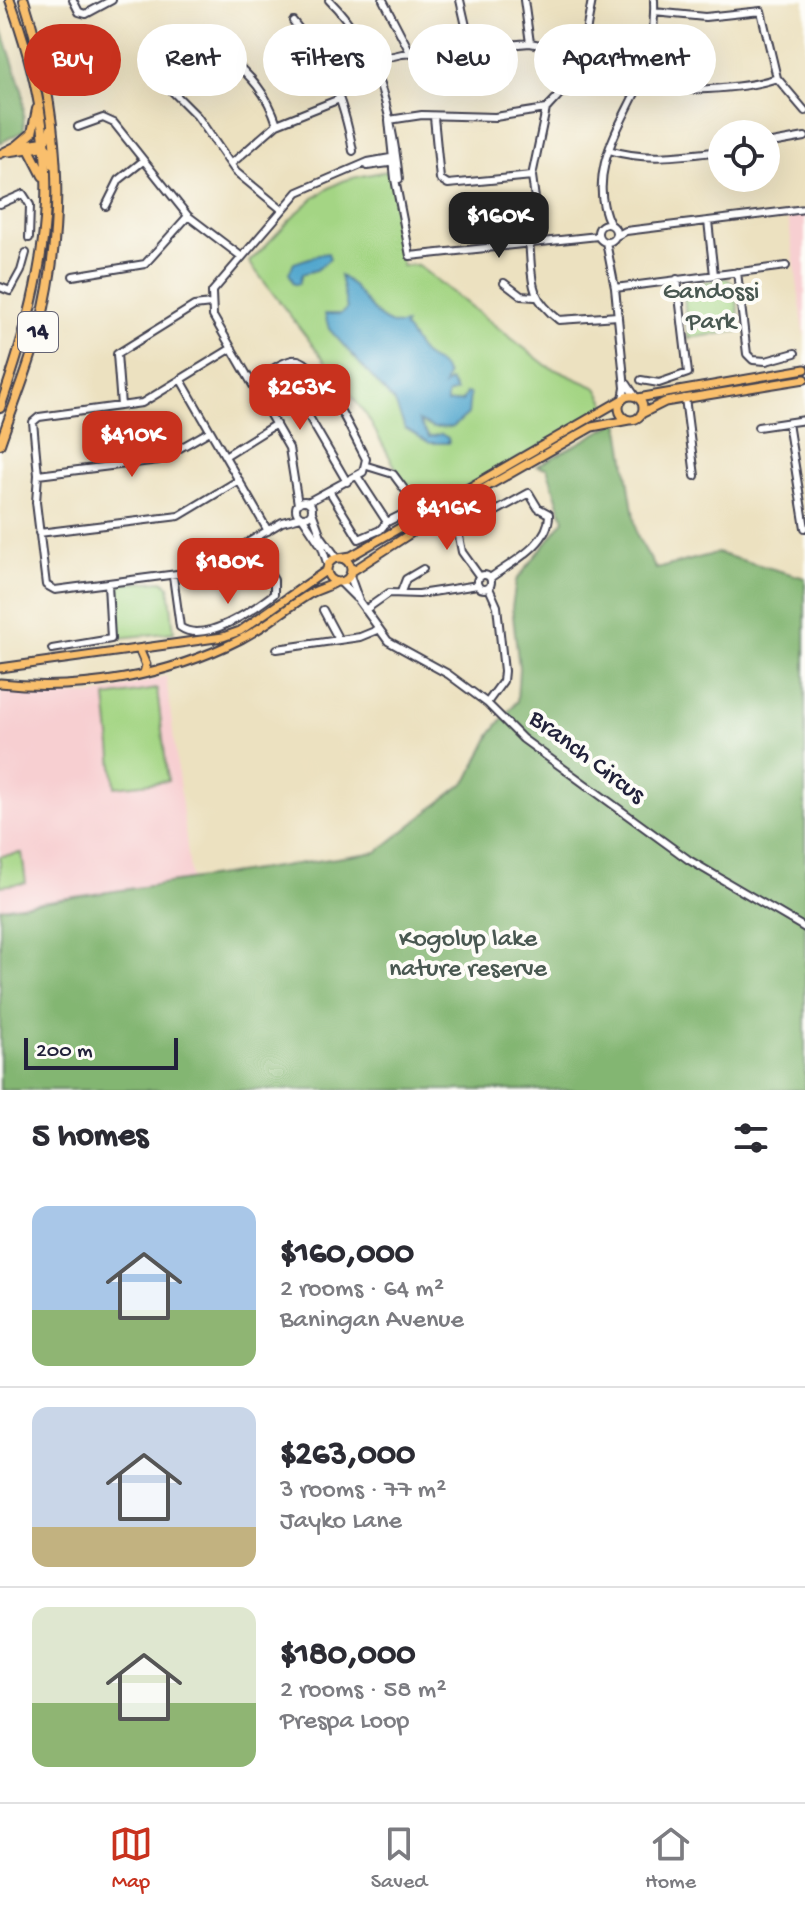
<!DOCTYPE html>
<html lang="en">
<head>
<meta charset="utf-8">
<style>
	body { margin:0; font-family:"Gochi Hand",sans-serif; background:#f2f2f3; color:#2b2b33; height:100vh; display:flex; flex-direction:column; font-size:30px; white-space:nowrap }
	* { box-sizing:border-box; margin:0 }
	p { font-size:26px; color:#7c7c81 }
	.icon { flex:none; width:44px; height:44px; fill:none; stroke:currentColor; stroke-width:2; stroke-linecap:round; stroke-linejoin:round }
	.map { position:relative; height:1090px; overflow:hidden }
	.drawer { display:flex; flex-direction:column; background:#fff; flex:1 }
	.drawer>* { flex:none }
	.hud { position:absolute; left:24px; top:24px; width:758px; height:72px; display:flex; gap:16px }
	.controls { position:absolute; left:708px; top:120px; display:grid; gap:16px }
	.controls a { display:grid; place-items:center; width:72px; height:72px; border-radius:50%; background:#fff; box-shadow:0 8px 32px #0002; font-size:40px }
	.scale { position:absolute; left:24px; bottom:20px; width:154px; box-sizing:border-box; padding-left:8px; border:4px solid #22223b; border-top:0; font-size:22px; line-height:28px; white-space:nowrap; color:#22223b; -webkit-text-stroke:6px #fdfcf7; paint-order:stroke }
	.price { position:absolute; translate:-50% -68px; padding:0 18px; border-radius:16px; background:#c8321e; color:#fff; font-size:26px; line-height:52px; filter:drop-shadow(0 2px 4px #0008) }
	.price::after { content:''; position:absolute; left:50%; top:48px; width:24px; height:18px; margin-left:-12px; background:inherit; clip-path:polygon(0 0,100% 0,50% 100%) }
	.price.current { background:#222; color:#fff }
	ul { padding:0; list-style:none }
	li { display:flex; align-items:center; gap:24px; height:200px; padding:0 32px }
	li+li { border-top:2px solid #e1e1e2 }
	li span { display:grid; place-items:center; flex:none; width:224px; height:160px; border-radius:16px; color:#555 }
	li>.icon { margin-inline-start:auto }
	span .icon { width:96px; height:96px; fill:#fffc; stroke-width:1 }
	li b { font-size:34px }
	h2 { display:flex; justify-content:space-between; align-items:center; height:96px; padding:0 32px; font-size:34px }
	.tag { padding:0 28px; border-radius:36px; background:#fff; box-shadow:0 8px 32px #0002; font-size:28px; line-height:72px }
	.tag.current { background:#c8321e; color:#fff }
	.tabs { display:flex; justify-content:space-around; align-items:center; height:112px; border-top:2px solid #e1e1e2; background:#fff; font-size:22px; color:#7c7c81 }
	.tabs a { display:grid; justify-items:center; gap:4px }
	.tabs .current { color:#c8321e }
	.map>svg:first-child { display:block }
	.built { fill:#f7cfd1 }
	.green { fill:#a4d584; stroke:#637c60; stroke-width:2 }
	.forest { fill:#83b672; stroke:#526c56; stroke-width:2 }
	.water { fill:#52a7ce; stroke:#3a6484; stroke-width:2 }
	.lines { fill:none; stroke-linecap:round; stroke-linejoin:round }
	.minor-casing { stroke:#403f4f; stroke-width:10 }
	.major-casing { stroke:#403f4f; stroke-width:11 }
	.highway-casing { stroke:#403f4f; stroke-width:12 }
	.minor { stroke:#fff; stroke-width:6 }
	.major { stroke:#f9bf6d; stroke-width:7 }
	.highway { stroke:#f9bf6d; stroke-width:8 }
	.labels { text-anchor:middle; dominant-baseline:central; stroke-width:8; stroke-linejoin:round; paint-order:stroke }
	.shield { fill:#fdfcf7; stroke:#646373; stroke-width:2 }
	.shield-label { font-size:24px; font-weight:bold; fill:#22223b }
	.park-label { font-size:26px; fill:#495851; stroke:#fdfcf7 }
	.street-label { font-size:26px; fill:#22223b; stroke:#fdfcf7 }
</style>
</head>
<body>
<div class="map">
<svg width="805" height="1090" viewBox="0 0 805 1090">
	<rect width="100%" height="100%" fill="#fdfcf7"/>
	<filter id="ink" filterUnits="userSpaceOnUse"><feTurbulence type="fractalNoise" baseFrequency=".0125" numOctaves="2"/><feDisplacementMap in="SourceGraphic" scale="16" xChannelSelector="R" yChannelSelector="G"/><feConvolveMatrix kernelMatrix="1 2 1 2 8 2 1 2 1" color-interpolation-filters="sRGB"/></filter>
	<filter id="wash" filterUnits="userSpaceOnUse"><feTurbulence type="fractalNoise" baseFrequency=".006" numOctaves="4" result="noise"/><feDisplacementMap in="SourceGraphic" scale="32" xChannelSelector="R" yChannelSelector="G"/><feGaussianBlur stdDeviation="1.8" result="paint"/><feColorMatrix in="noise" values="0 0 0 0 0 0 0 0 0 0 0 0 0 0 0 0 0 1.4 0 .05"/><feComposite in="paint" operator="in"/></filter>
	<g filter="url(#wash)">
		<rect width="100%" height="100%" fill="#ece1c0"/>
		<path class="built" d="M805,214V339L788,217Z
			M166,676L194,903L0,932V691L34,695H95Z"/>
		<path class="green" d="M392,170L402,266L417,265L547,366L597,388L609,409L420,512L367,416L249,262C279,235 304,197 343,181C358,175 376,174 392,170Z
			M726,278L735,285L741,331L688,338L683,286Z
			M162,581L169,586L174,632L120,638L115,584Z
			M157,689L168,781L115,787L106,697Z
			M22,853L26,883L0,886V856Z"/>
		<path class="forest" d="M0,23L23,93L24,131L0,143Z
			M619,421L637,536L656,569L717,553L805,578V1090H0V908L377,852L468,780L492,732L517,701L519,668L512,607L516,581L564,520L547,468L537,466Z"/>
		<path class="water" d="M321,254L328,253L330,259L316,270L302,274L299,284H294L289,273L294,263Z
			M340,276C361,285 376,332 405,324L404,328C412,335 419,353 428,358C437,363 441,364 447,375L444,386L450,381L456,391L447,395V403L462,401L466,393L470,394L468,414L453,427L433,428L419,421L429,437L441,434L448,438L449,443H430L405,428L395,403L329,329L325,314H340L347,309Z"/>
	</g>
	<g filter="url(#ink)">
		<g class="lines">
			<g class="minor-casing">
				<path id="minor" d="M73,0L79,12L86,14L112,0
					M329,0C377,48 392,114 399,179
					M383,0L411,54
					M460,0L471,48
					M524,0L530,43
					M654,12L705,17L761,11L777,78L805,111
					M293,21C329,66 343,96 353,151
					M226,55C251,76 267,93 277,124
					M372,61L402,54L530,43L571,51L584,43L592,0
					M641,83C665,96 749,88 777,78
					M166,85L197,116L236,172L281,209
					M546,109C563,91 581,74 577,48
					M389,120L422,115L495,117L546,109L532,176L448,184L440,179L434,117
					M389,120L395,179L410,256L598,236
					M78,127L103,118L114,123L188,216L242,257
					M766,144L805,137
					M609,150C647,162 683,155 722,151
					M231,164L277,124L337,100
					M367,166L396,162
					M532,176L539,229
					M0,204L23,194L30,205L29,238
					M106,206L119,180L143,161
					M708,221L714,275
					M598 233a9 9 0 1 1 18 0a9 9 0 1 1-18 0Z
					M610,224C586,175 619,128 639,85C651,60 655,27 654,0
					M616,236L626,231L805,209
					M529,241C533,280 527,295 559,320L618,316
					M606,242L615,288L625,388L623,399
					M737,272L747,354L753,360L766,361L795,353
					M73,276L145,264L188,216
					M504,283L521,296L535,297
					M0,287L10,291L21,271L26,253
					M615,288L786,266
					M232,348L142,403L39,417L33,422L38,475L36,502L46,585L55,590L200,571L282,522L301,517
					M280,367L347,482
					M181,380L268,531
					M641,380L659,383L688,373L677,279
					M252,383C262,377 286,357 298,360C322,366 354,437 366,459L363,472L308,502
					M627,384L635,396
					M685,398L695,476
					M121,406L117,354L194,306L211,304
					M788,423L805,528
					M758,427L805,420
					M225,456L276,424
					M367,466L393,474L416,505
					M38,475L159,460L210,431
					M357,476L387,522L415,508L418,501
					M330,492L359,539L380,530L387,522
					M296 509a8 8 0 1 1 16 0a8 8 0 1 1-16 0Z
					M298,504L289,448L213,316L212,292L298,192L368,162L396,157
					M453,506L462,552L480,577
					M312,512L321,536L337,558
					M302,517L322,547L328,566
					M460,531L529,493L538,508L549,514C550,544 512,562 490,578
					M39,533L179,516L239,480
					M477 582a7 7 0 1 1 14 0a7 7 0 1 1-14 0Z
					M173,576L180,627C205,645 254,609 274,594V580L251,542
					M350,576L359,601L388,641L448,674L487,703L523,739L689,860L805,928
					M340,582L356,598
					M401,592L406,579L423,569
					M323,610L339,640
					M365,610L389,593L419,594L478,585
					M52,649L111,639L108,584
					M277,649L360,637L377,630
					M487,703L503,681L504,671L497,606L489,588"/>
			</g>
			<g class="major-casing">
				<path id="major" d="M9,152L42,147L51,128
					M0,154L18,145L40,142L49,150L53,165
					M619 408a12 12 0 1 1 24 0a12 12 0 1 1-24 0Z
					M638,398L805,369
					M641,414L665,402L805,379
					M327 570a12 12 0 1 1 24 0a12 12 0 1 1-24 0Z
					M339,558L351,556L621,400
					M351,572L453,506L592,427L629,420
					M139,649L146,665L144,673
					M0,668L223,637L240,631L327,570
					M0,683C81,692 168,676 241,639C265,627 285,609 308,595C317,589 327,588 336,582"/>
			</g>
			<g class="highway-casing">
				<path id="highway" d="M18,145L32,133L37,109
					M29,149L43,176
					M0,408C53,256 66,155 10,0
					M0,444C13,406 29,368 39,329C68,216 59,110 24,0"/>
			</g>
			<use href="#minor" class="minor"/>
			<use href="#major" class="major"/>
			<use href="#highway" class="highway"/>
		</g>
	</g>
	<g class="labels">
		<rect class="shield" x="18" y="312" width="40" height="40" rx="6"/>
		<g class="shield-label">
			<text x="38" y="332">14</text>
		</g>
		<g class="park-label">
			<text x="711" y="293">Gandossi<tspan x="711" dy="30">Park</tspan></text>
			<text x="468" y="940">Kogolup lake<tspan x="468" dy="30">nature reserve</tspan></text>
		</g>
		<g class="street-label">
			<text transform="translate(586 758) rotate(37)">Branch Circus</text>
		</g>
	</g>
</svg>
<div class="controls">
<a><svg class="icon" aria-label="locate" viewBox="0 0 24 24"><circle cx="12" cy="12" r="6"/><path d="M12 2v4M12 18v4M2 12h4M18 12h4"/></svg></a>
</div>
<div class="scale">200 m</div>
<b class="price current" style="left:499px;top:260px">$160K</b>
<b class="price" style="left:300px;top:432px">$263K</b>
<b class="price" style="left:132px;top:479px">$410K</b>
<b class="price" style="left:447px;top:552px">$416K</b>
<b class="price" style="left:228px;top:606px">$180K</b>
<div class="hud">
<a class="tag current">Buy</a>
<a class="tag">Rent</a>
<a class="tag">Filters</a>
<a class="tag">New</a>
<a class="tag">Apartment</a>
</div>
</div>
<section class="drawer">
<h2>5 homes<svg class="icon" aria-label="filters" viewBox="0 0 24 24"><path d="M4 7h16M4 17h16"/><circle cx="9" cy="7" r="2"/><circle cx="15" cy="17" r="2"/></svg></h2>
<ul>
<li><span style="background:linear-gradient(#a9c7e8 65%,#8fb573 0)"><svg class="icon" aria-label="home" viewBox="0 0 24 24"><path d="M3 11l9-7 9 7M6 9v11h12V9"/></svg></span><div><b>$160,000</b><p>2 rooms · 64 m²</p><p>Baningan Avenue</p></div></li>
<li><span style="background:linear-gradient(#c9d6e8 75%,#c2b280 0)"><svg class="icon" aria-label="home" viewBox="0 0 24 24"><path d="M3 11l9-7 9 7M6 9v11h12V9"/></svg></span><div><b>$263,000</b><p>3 rooms · 77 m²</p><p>Jayko Lane</p></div></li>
<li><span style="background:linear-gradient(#dfe7d0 60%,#8fb573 0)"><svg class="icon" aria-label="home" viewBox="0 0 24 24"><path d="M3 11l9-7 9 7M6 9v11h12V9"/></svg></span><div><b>$180,000</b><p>2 rooms · 58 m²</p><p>Prespa Loop</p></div></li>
</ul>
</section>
<nav class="tabs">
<a class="current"><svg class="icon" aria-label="map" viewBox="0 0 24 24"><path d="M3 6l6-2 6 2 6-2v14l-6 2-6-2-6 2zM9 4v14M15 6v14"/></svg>Map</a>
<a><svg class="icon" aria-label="saved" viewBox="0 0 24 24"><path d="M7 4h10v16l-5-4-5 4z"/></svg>Saved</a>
<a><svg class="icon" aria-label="home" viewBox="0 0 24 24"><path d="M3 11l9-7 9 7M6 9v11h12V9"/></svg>Home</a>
</nav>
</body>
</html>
